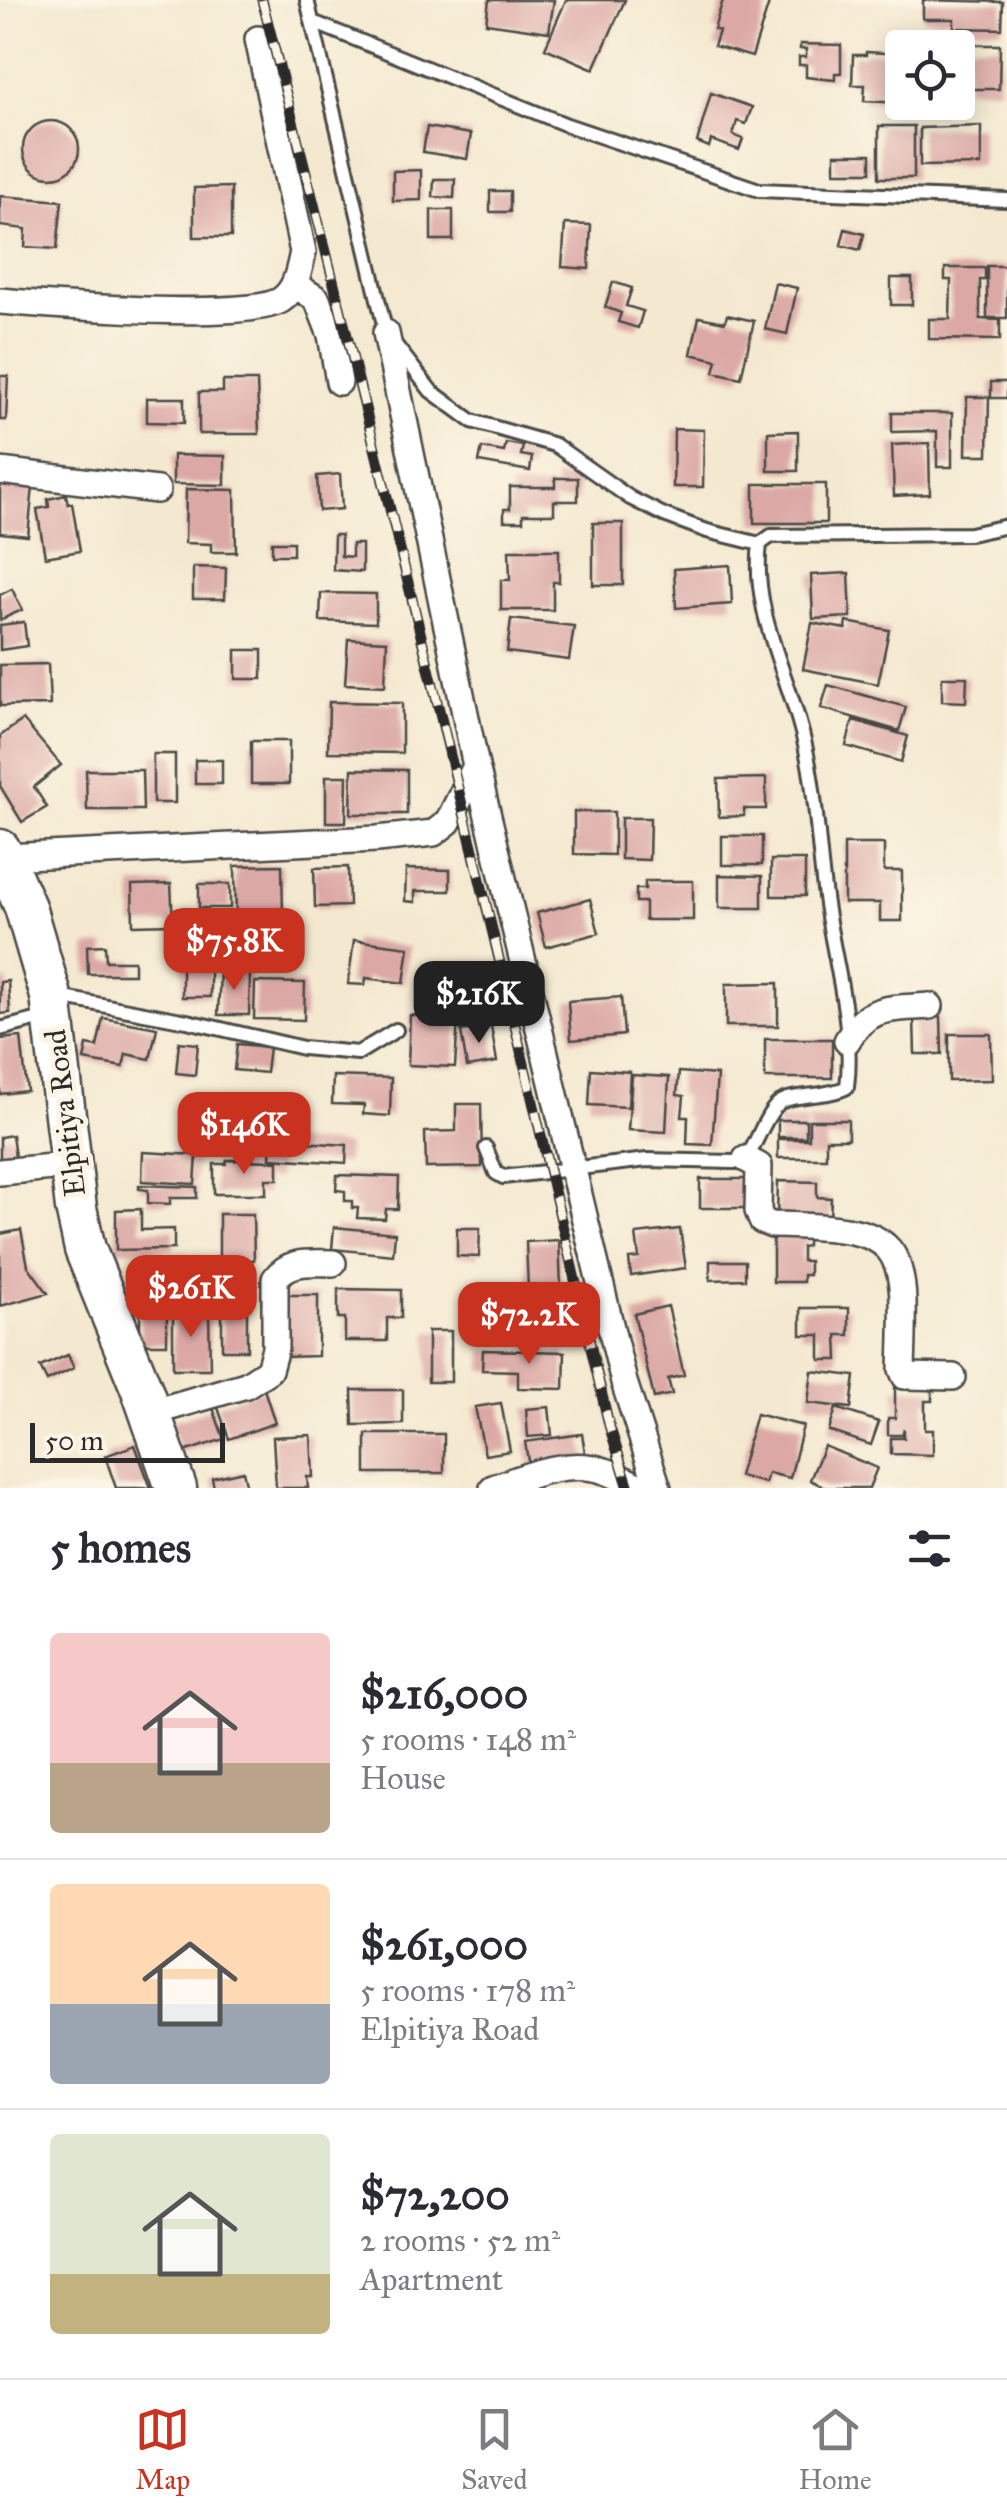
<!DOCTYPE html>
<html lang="en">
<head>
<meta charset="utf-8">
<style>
	body { margin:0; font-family:"IM FELL Great Primer",serif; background:#f7f7f7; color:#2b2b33; height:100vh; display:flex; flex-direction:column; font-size:38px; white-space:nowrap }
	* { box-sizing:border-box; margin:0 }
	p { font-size:32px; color:#7c7c81 }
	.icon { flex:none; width:55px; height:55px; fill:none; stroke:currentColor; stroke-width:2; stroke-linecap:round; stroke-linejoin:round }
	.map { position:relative; height:1488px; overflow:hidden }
	.details { display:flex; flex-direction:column; background:#fff; flex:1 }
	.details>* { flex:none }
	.controls { position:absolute; left:885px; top:30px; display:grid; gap:20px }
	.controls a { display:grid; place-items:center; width:90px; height:90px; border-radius:10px; background:#fff; box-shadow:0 5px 25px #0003; font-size:50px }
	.scale { position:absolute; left:30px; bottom:25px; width:195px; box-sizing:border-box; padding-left:10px; border:5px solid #2b2b2b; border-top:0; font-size:28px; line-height:35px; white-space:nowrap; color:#2b2b2b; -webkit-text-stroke:8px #fcf5e5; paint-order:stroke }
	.price { position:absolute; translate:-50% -85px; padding:0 22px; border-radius:20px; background:#c8321e; color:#fff; font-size:32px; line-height:65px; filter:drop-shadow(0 2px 5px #0008) }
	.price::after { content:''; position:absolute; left:50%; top:60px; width:30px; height:22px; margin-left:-15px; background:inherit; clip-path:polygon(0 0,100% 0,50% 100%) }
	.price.selected { background:#222; color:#fff }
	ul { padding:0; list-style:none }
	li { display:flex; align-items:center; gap:30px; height:250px; padding:0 50px }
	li+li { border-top:2px solid #e1e1e2 }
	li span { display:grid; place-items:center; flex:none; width:280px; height:200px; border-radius:10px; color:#555 }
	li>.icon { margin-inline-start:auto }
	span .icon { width:120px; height:120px; fill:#fffc; stroke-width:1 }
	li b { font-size:42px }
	h2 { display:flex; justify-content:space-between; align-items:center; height:120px; padding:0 50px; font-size:42px }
	.tabs { display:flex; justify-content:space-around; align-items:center; height:140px; border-top:2px solid #e1e1e2; background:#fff; font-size:28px; color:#7c7c81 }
	.tabs a { display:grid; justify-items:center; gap:5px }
	.tabs .selected { color:#c8321e }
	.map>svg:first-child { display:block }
	.building { fill:#dba8a5 }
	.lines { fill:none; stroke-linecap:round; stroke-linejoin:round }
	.service-casing { stroke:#494844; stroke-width:18 }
	.minor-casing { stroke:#494844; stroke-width:30 }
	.primary-casing { stroke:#494844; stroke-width:45 }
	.service { stroke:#fff; stroke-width:12 }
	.minor { stroke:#fff; stroke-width:25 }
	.primary { stroke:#fff; stroke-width:40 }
	.rail-casing { stroke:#2b2b2b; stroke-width:11 }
	.rail { stroke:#fcf5e5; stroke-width:8; stroke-dasharray:22; stroke-linecap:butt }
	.labels { text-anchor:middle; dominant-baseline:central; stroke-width:10; stroke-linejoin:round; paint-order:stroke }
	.street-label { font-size:30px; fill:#2b2b2b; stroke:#fcf5e5 }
</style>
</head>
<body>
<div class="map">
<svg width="1007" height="1488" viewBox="0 0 1007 1488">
	<rect width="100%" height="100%" fill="#fcf5e5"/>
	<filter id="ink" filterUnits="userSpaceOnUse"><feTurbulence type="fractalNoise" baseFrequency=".01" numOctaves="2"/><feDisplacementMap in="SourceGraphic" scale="20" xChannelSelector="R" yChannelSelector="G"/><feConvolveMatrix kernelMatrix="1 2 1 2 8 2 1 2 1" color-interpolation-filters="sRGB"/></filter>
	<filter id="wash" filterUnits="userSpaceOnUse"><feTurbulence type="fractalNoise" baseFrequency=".0048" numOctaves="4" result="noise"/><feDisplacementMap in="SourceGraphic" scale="40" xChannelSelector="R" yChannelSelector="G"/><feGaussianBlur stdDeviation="2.25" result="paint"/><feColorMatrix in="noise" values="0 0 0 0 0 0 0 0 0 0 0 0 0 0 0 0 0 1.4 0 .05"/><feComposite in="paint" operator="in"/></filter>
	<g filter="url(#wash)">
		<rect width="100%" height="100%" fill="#f4e9d0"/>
		<g id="blocks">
			<path class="building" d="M489,0H554L549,32L486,23Z
				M566,0H625L594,69L545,48Z
				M723,0H770L752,57L714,46L719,31L714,29Z
				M923,0L1003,2L1002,29L954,28V19H923Z
				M800,44L841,45V73H835V80L806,77V65H799V57H806V49H800Z
				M967,45H1000L999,89H966Z
				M866,52L902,54V103L864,101L865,85H852L853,55H866Z
				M711,93L752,107L746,124L737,121L733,135L743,139L739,150L711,140L709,147L697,142Z
				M23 149a28 28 0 1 1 56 0a28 28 0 1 1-56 0Z
				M879,126H914V178H879Z
				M981,126V165L920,166V128Z
				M427,127L471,134L467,159L423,152Z
				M835,154H871V172H835Z
				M421,170V200L393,201V171Z
				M434,179H455L454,198L433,197Z
				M231,187V237H194V188Z
				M490,191H510V212H490Z
				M0,196L62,201L57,249L25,247L26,229L0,226Z
				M431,210H453V240H431Z
				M565,224L591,225L589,269L562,267Z
				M845,229L864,234L860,250L841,245Z
				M987,266H1007V318H987Z
				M945,268H985V280H980V319L1000,320V340L929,339V319H950L951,280H945Z
				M891,278H912V305H891Z
				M613,282L632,288L626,306L643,311L638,328L618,322L621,313L605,307Z
				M775,283L797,288L787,334L765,329Z
				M727,315L754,321L741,378L714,372L717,360L691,354L699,317L725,322Z
				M0,376H8L6,420H0Z
				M223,381H257L259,434H199V392H223Z
				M991,382H1007V398H991Z
				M967,397H989L988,455H966Z
				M147,398H184V423L147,422Z
				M892,413H952V467H937V431L892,432Z
				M674,429L704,430L703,487H673Z
				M798,431V471H768V432Z
				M506,443L523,446L521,455L532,457L530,471L479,462L482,448L504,452Z
				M929,443L930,494L894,496L892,445Z
				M173,455L225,456V485L173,484Z
				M340,474L342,509L319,511L317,476Z
				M555,478H578V501H554V514H523V521H504V509H510V487H555Z
				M0,483L33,486L28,536L0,533Z
				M754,484H826V523H754Z
				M186,489L235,490L236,552H211V544L185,543Z
				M66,495L68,504L72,503L80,551L45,557L37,509L49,507L48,499Z
				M593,523H623V585H593Z
				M334,535H341V556L352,557V544H362V572L333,570Z
				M272,542H293V555H272Z
				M509,550H559V582H553V610H501V580H510Z
				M730,565L732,604L676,608L674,569Z
				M193,567L226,568L225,599H193Z
				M849,573L851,617L813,619L811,575Z
				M12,589L22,610L0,620V595Z
				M321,593L376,594V623L320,621Z
				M511,619L574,626L569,660L507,652Z
				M24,622L27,646L0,650V625Z
				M847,622L889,630L878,684L803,669L812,623L846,629Z
				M348,639L387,641L385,686L345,684Z
				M236,650H262V679H236Z
				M48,664L50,705L0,706V665Z
				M942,677H967L966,702L942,701Z
				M828,685L906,707L899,731L821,708Z
				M329,702L402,703V753L328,752Z
				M23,720L61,765L34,787L47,807L22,822L0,786V736Z
				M853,720L908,736L901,762L846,746Z
				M251,741H289V784H251Z
				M153,754H175V803H153Z
				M195,760H222V784H195Z
				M352,769L407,770V814H351Z
				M86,770H142L143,810H87Z
				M326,776H347L346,822H326Z
				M766,778V809H744V816L719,817L718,779Z
				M574,812H614V855L574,854Z
				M621,818H650L649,860L621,859Z
				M722,836H762V865H722Z
				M844,844H884V871H902V921H880V903H844Z
				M771,860H805V896H771Z
				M282,865L283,915L236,916L235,866Z
				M348,867L349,906L315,907L314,868Z
				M406,869L450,870V891H415V902L405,901Z
				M719,875L762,876V908H719Z
				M645,881H693V920H645V902H636V889H645Z
				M171,884L173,924L133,925L132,885Z
				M199,884H230V908H199Z
				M590,899L599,933L546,947L537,913Z
				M182,924H210V997H182Z
				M235,924H295L296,965H235Z
				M354,940L409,947L404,983L366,978L365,985L348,984Z
				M105,945L106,961H134V974H88L87,946Z
				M220,971H250L249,1015H218Z
				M8,981L10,1013L0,1014V982Z
				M255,982L305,983L304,1020L254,1019Z
				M778,983V1026H726V984Z
				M621,997L624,1035L571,1040L568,1001Z
				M410,1015L458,1018L455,1067L408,1065Z
				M941,1017L942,1054H915L914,1018Z
				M103,1018L157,1028L150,1059L126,1054L123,1067L84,1060L87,1045L97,1047Z
				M491,1026L497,1062L467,1067L461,1031Z
				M949,1034H991L992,1080L949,1081Z
				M21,1037L27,1091L0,1094V1039Z
				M765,1039H832V1078H765Z
				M179,1042L198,1044L195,1075L176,1073Z
				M237,1044L269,1047L266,1073L234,1070Z
				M591,1069L630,1072L628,1107L589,1105Z
				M679,1072L717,1075L712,1145L687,1144L688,1117H682L684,1096L677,1095Z
				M632,1075L669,1077L666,1132L628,1130Z
				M333,1076L391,1078L390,1116L363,1114L364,1105L332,1104Z
				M456,1104H481L482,1167L426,1168L425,1132L456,1131Z
				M778,1120H806V1137H778Z
				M809,1120H848V1139H826V1158H778V1139H809Z
				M12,1135L15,1157L0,1159V1137Z
				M271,1140L347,1145L346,1163L270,1158Z
				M143,1152L197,1155L195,1184L142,1181Z
				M227,1160L278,1161V1179H266V1194H214V1164H226Z
				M337,1175L399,1177L398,1209H386L385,1219L357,1218L358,1208H352V1201H345V1191L336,1190Z
				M700,1179H749V1208H700Z
				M778,1181L817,1182V1197L831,1198L830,1220L777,1218Z
				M139,1185L197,1187V1198H170V1204L148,1203V1190L139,1189Z
				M141,1209V1230L174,1229V1249L116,1250V1210Z
				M219,1214H253L254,1260H219Z
				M334,1227L395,1233L393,1255L332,1249Z
				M457,1228H480L479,1257L457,1256Z
				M680,1229L686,1268L631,1276L629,1259L639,1258L636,1234Z
				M21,1230L28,1266L48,1293L0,1306V1234Z
				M807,1235V1246L802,1247V1261H809V1275H803V1282H773V1236Z
				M559,1240L561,1287L528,1289L526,1242Z
				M710,1261H745V1279L710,1280Z
				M222,1289H247V1350H222Z
				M338,1289L401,1290V1318H387V1341H345V1318H338Z
				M283,1295H318V1356L283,1357Z
				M668,1306L684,1375L668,1379L672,1394L654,1398L634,1314Z
				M140,1308H167V1344H140Z
				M801,1308H849V1335H837L838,1360H820V1335H801Z
				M209,1310L210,1369H173V1311Z
				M428,1331H451V1382H428Z
				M483,1350L565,1352L564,1389L518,1388V1371L482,1370Z
				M68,1355L74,1368L47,1381L40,1367Z
				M812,1371L855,1376L851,1408L808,1403Z
				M895,1388L932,1390V1401H925V1430H933V1455L891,1454V1438H904V1429L902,1435H888V1418H895Z
				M264,1389L275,1423L229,1439L217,1405Z
				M352,1390H403V1424L353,1425Z
				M501,1403L510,1451L485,1455L475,1407Z
				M549,1407L552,1435L528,1437L526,1409Z
				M213,1408L224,1439L181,1453L170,1422Z
				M836,1408L879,1422L871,1445L829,1431Z
				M756,1414L803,1426L790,1478L768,1473L765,1483L739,1476Z
				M366,1434H444V1473H366Z
				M582,1434L586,1459L529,1467L525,1442Z
				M311,1435L313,1477H307L308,1488H276L273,1437Z
				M135,1445L151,1488H116L105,1456Z
				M824,1446L877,1468L869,1488H826L810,1480Z
				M243,1471L247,1488H214L212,1478Z"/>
		</g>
	</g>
	<g filter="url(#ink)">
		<use href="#blocks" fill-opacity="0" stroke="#494844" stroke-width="2.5"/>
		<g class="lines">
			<g class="service-casing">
				<path id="service" d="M307,0L386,333L431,391L472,421L555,445L630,498L664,515L707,531L760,544
					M313,22L567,125L759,190L1007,200
					M59,997L187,1021L303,1048L358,1053L396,1030
					M0,1029L47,1017
					M486,1148L496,1173L503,1177L647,1160L734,1162L746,1159C757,1143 764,1117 778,1104C791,1093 826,1098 847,1087C855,1025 833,958 825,897C817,839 816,779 799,722C783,665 752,606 760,544L771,536L970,534L1007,526"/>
			</g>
			<g class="minor-casing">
				<path id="minor" d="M295,285L317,299L331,335L339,382
					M0,301C48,305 246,321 281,300C297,289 299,269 303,252L258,39
					M386,333L476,766L624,1382L658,1488
					M0,471L157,490
					M5,857L377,839L434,833L448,822L476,766
					M847,1041C868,1004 893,1009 930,1006
					M746,1159L759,1166L758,1211L762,1221L772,1225C905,1228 907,1239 902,1369L905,1376L953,1377
					M0,1172L73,1165
					M150,1413L246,1385L269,1370L275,1348V1279C289,1259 311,1263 333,1263
					M493,1488C527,1476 568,1458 605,1471C618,1475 629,1483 642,1488"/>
			</g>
			<g class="primary-casing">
				<path id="primary" d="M0,850L25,907L51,996L76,1208L85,1249L142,1390L176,1488"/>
			</g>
			<use href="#service" class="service"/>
			<use href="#minor" class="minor"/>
			<use href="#primary" class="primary"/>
			<g class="rail-casing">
				<path id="rail" d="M262,0C384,474 498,949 609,1425L629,1488"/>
			</g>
			<use href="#rail" class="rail"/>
		</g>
	</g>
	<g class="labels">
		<g class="street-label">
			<text transform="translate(65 1113) rotate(-97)">Elpitiya Road</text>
		</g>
	</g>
</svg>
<div class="controls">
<a><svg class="icon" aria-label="locate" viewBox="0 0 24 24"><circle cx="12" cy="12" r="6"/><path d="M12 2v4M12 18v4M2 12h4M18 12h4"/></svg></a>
</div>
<div class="scale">50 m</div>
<b class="price" style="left:234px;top:993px">$75.8K</b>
<b class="price selected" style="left:479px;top:1046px">$216K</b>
<b class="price" style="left:244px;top:1177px">$146K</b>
<b class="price" style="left:191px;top:1340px">$261K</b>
<b class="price" style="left:529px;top:1367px">$72.2K</b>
</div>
<section class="details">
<h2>5 homes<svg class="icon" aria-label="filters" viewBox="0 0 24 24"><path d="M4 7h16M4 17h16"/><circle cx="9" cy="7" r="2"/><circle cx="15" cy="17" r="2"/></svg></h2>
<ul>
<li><span style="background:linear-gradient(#f6c9c9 65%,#b9a48a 0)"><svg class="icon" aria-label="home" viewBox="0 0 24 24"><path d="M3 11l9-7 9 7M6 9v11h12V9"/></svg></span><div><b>$216,000</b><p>5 rooms · 148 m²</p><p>House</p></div></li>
<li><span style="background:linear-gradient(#ffd9b3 60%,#9aa5b1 0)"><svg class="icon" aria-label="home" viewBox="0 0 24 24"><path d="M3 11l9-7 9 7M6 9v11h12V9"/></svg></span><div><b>$261,000</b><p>5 rooms · 178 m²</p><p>Elpitiya Road</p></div></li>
<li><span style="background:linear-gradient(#dfe7d0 70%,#c2b280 0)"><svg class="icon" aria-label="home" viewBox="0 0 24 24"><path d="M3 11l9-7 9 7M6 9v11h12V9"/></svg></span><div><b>$72,200</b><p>2 rooms · 52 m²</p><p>Apartment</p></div></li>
</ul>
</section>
<nav class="tabs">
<a class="selected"><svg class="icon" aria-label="map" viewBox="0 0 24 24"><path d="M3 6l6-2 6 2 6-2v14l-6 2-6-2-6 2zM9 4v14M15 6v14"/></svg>Map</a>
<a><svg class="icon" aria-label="saved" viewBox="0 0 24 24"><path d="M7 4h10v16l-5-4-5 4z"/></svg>Saved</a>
<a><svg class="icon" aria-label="home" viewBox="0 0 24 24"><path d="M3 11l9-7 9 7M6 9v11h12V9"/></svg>Home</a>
</nav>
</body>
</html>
